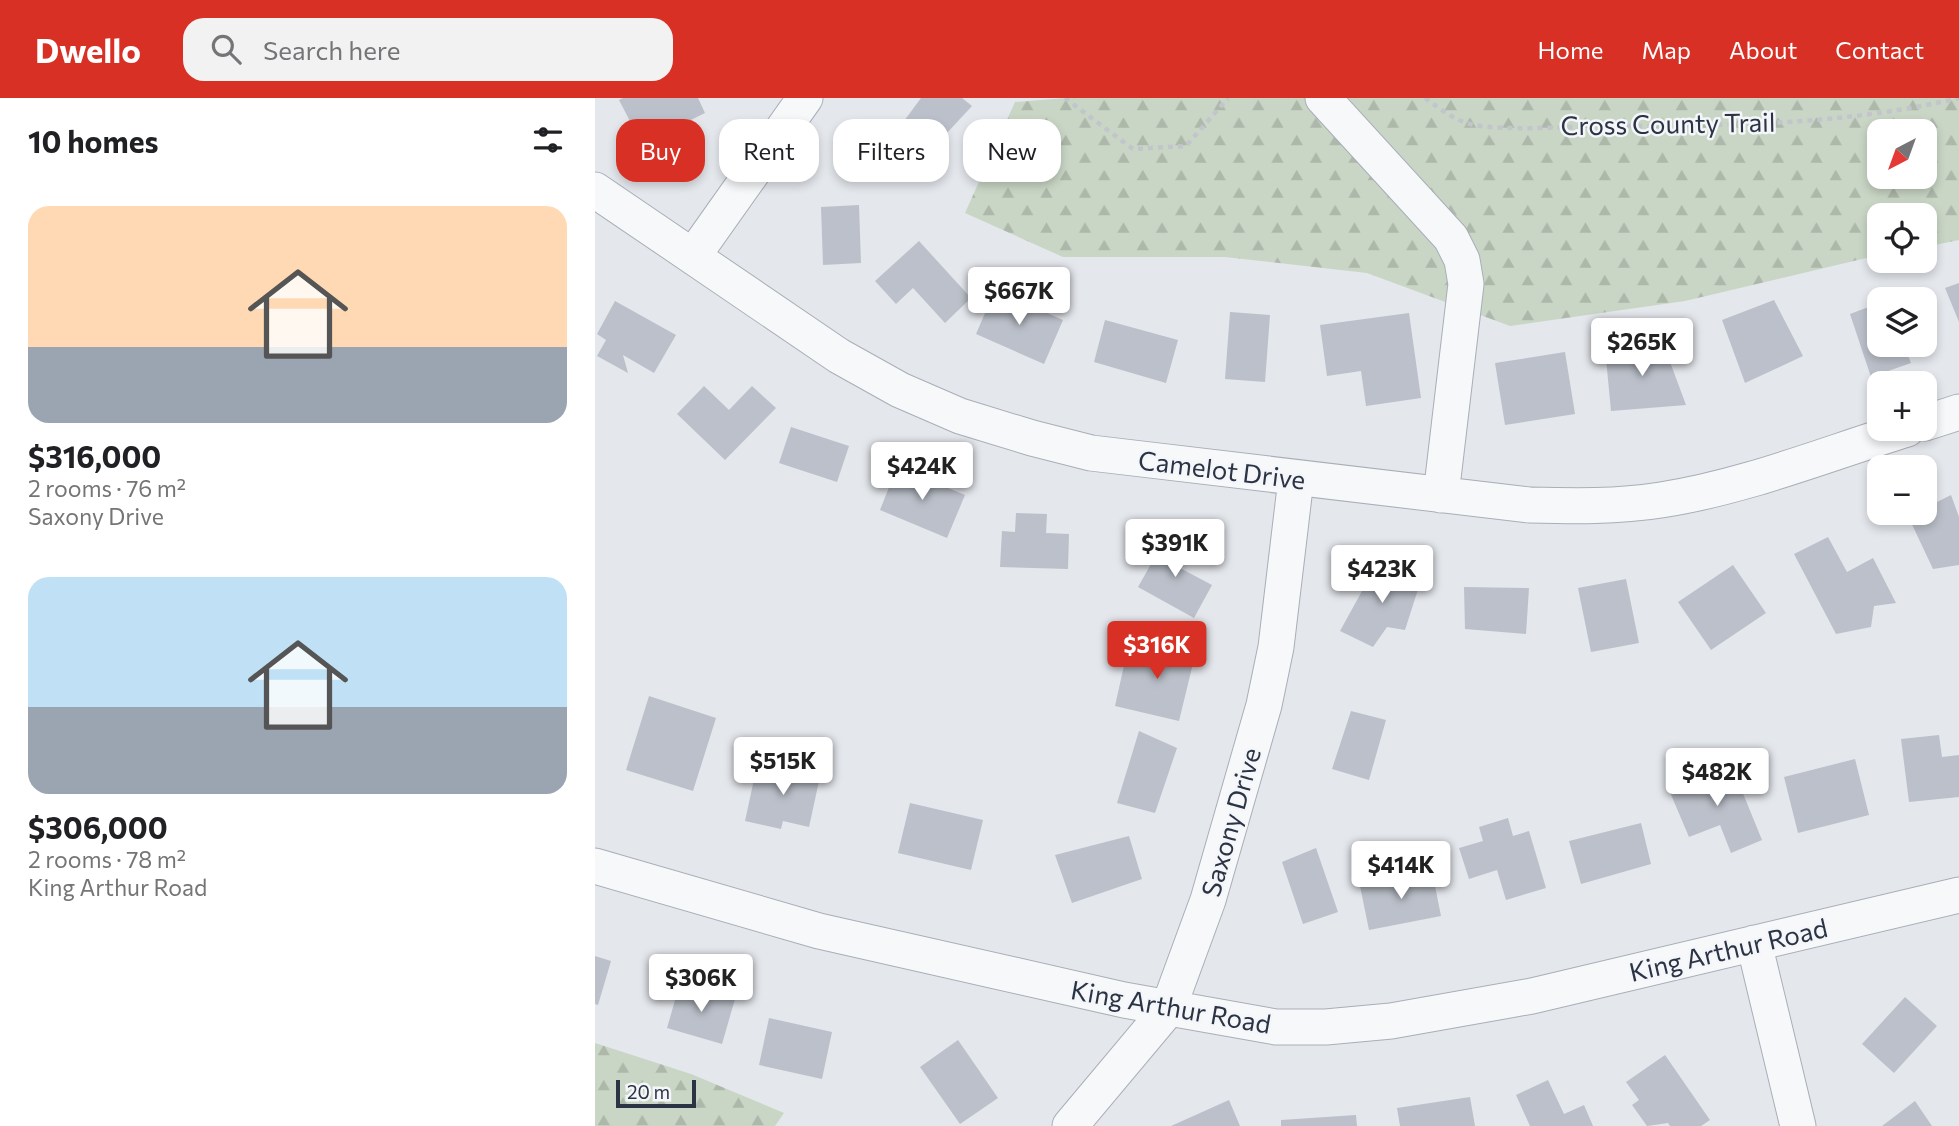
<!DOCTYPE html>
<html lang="en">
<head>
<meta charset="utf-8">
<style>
	body { margin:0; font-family:Commissioner,sans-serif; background:#f2f2f2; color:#202124; height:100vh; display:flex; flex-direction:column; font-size:26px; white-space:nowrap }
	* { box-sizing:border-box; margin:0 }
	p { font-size:23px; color:#757577 }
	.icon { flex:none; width:38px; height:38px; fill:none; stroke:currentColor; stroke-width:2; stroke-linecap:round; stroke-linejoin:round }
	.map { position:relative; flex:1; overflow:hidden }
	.panel { display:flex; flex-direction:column; background:#fff; width:595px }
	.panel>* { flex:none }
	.guide { position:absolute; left:21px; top:21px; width:665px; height:63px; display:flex; gap:14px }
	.needle { width:46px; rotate:221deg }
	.fabs { position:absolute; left:1272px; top:21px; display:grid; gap:14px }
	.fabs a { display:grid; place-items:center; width:70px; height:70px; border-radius:14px; background:#fff; box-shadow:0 4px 10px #0003; font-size:35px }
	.scale { position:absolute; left:21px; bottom:18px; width:80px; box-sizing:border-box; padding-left:7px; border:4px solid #2b3445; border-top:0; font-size:19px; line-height:24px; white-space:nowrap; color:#2b3445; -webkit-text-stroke:5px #f4f6f9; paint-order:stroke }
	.price { position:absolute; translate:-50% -60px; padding:0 16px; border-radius:7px; background:#fff; color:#222; font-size:23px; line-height:46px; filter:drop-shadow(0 2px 4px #0008) }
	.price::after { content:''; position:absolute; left:50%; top:42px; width:21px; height:16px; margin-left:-10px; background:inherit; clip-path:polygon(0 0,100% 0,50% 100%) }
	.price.current { background:#d93025; color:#fff }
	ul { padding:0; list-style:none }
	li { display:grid; align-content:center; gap:14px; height:371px; padding:0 28px }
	li span { display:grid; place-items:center; height:217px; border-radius:21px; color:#555 }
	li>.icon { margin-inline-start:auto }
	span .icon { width:126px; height:126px; fill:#fffc; stroke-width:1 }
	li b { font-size:30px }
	h2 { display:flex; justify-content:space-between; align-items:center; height:84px; padding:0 28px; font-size:30px }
	.tag { padding:0 24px; border-radius:21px; background:#fff; box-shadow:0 4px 10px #0003; font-size:24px; line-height:63px }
	.tag.current { background:#d93025; color:#fff }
	header { display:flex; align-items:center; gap:42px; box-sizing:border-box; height:98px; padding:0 35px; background:#d93025; color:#fff }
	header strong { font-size:33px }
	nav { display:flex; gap:38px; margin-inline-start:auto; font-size:24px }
	.search { width:490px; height:63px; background:#f2f2f2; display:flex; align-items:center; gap:18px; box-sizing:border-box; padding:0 24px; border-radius:21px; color:#757577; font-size:26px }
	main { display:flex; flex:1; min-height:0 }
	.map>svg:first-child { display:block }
	.forest { fill:url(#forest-firs); fill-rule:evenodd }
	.building { fill:#bbc0ca }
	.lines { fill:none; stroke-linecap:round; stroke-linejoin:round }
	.minor-casing { stroke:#a9aeb7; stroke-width:37 }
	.path { stroke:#c2c5cb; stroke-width:4.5; stroke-dasharray:5 5; stroke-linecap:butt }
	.minor { stroke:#f7f8fa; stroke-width:35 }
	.labels { text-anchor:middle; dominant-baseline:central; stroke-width:5; stroke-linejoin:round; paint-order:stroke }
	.street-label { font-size:26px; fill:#2b3445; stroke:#f4f6f9 }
</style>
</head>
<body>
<header>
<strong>Dwello</strong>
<div class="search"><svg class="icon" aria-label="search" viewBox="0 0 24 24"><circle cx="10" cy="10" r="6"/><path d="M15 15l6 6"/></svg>Search here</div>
<nav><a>Home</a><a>Map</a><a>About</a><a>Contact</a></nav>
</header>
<main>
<section class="panel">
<h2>10 homes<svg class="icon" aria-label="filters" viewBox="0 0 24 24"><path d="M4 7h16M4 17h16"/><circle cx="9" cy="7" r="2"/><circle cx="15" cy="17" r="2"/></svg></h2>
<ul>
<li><span style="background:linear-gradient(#ffd9b3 65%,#9aa5b1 0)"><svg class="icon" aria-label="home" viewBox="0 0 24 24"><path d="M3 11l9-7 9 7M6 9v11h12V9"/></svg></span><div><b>$316,000</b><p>2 rooms · 76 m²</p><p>Saxony Drive</p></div></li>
<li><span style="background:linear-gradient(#bfe0f5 60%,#9aa5b1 0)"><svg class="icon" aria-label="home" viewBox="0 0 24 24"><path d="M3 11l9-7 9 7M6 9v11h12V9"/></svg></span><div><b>$306,000</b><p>2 rooms · 78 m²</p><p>King Arthur Road</p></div></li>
</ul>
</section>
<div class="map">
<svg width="1364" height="1028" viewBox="0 0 1364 1028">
	<defs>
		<pattern id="forest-firs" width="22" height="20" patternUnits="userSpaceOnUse" patternTransform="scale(1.75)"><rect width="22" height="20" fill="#c9d6c5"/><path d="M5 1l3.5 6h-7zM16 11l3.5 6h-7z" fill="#adb8ab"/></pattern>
	</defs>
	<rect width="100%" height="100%" fill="#e4e7ec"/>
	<path class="forest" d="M472,0H1364V142L1330,149V117H1284V157L1090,203L915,228L772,175L630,159H468L370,115L420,4ZM1284,33H1330V79H1284Z
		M0,945L96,976L189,1015L180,1028H0Z"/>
	<path class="building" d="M28,0H103L110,15L47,46L24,2Z
		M326,0H367L377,8L325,64L295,42Z
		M264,107L266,165L228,167L226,109Z
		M324,143L376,200L350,225L318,190L301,206L280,183Z
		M1364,185V224L1350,190Z
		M400,192L468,222L449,266L381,236Z
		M1179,202L1208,258L1150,285L1127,222Z
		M20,203L81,237L59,275L28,257L33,275L2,258L11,242L2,236Z
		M1284,205V247H1309L1316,265L1276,279L1255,216Z
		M635,214L675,217L670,284L630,281Z
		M814,215L826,300L771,308L766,273L732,278L725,227Z
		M510,222L583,242L571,285L499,264Z
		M1068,245L1091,307L1016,313L1010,250Z
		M970,254L980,316L910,327L900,265Z
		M109,288L134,312L157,288L181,310L130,362L82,316Z
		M196,329L254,348L242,384L184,365Z
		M302,369L370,397L352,440L285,412Z
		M1356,397L1364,419V467L1338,471L1313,418L1330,415V410Z
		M421,415L452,416L451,435L474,436L473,471L405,469L407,433L420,434Z
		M573,436L595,447L583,469L617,487L599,520L543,489Z
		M1233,439L1252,474L1278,460L1301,505L1279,508L1276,529L1241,536L1199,456Z
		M783,464L826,482L810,532L792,529L778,549L745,533Z
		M1138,467L1171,515L1116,552L1083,504Z
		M1031,481L1044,545L996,554L983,490Z
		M869,489L934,490L931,536L870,531Z
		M570,541L602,549L584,623L520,608L532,554L566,561Z
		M54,598L121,620L98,693L31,672Z
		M756,613L791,622L774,682L737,671Z
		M544,633L582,650L560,715L522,705Z
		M1344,637L1347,659L1364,657V699L1314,704L1306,641Z
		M1260,661L1274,717L1203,735L1189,679Z
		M185,665L226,674L214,729L188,723L186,731L150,723L161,672L182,677Z
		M1136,666L1167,742L1136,755L1125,727L1094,739L1074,692Z
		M315,705L388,722L376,772L303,755Z
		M913,720L918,738L934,733L951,790L911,802L902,772L874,781L864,750L888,743L884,729Z
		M1046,725L1056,766L986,786L974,743Z
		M534,738L547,781L477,805L460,757Z
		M721,750L743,814L708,826L687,764Z
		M837,773L846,818L774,832L765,788Z
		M0,858L16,863L3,907L0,906Z
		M85,885L140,901L127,946L72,930Z
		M1310,899L1342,928L1299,975L1267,946Z
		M174,920L237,934L227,981L164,967Z
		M363,942L403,1000L365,1026L325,969Z
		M1070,957L1115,1022L1106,1028H1075L1073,1025L1052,1028L1037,1007L1044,1002L1031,984Z
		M953,982L969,1016L989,1007L998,1028H935L921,997Z
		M875,999L880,1028H805L802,1010Z
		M634,1002L645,1028H576Z
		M1320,1003L1337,1028H1287Z
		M761,1017L762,1028H686V1022Z"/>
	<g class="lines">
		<g class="minor-casing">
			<path id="minor" d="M728,0L856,140L867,162L871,186L846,397
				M0,92L244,258L305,292L365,318L437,340L496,355L934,407C978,408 1022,409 1066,402C1150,389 1231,356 1312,331
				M98,158L210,0
				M1330,325L1364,314
				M0,768L224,833L529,902L681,929H731L796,923L937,898L1364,797
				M1159,845L1203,1028
				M475,1028L573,911L613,802L669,607L681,549L701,381"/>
		</g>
		<path class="path" d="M470,0L538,51L591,48L633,0
			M830,0C848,13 864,26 886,28C928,33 973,28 1014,28C1131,28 1250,27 1364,0"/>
		<use href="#minor" class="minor"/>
	</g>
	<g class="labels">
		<g class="street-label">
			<text transform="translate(1073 25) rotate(-1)">Cross County Trail</text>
			<text transform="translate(627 371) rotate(7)">Camelot Drive</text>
			<text transform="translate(635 724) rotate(-74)">Saxony Drive</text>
			<text transform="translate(1133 851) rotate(-13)">King Arthur Road</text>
			<text transform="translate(576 908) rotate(10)">King Arthur Road</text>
		</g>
	</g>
</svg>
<div class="fabs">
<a><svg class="needle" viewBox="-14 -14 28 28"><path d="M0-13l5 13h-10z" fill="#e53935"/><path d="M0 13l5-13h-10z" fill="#757577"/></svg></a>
<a><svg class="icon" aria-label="locate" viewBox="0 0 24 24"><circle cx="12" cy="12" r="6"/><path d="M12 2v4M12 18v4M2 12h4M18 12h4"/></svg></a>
<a><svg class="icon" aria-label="layers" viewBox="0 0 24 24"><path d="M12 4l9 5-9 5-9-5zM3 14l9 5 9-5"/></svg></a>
<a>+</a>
<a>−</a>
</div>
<div class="scale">20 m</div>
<b class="price" style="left:424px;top:229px">$667K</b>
<b class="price" style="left:1047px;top:280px">$265K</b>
<b class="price" style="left:327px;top:404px">$424K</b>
<b class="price" style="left:580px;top:481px">$391K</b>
<b class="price" style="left:787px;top:507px">$423K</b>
<b class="price current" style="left:562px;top:583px">$316K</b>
<b class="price" style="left:188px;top:699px">$515K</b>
<b class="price" style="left:1122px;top:710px">$482K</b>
<b class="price" style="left:806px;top:803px">$414K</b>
<b class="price" style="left:106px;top:916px">$306K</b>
<div class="guide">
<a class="tag current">Buy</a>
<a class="tag">Rent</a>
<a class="tag">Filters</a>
<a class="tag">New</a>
</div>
</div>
</main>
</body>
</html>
